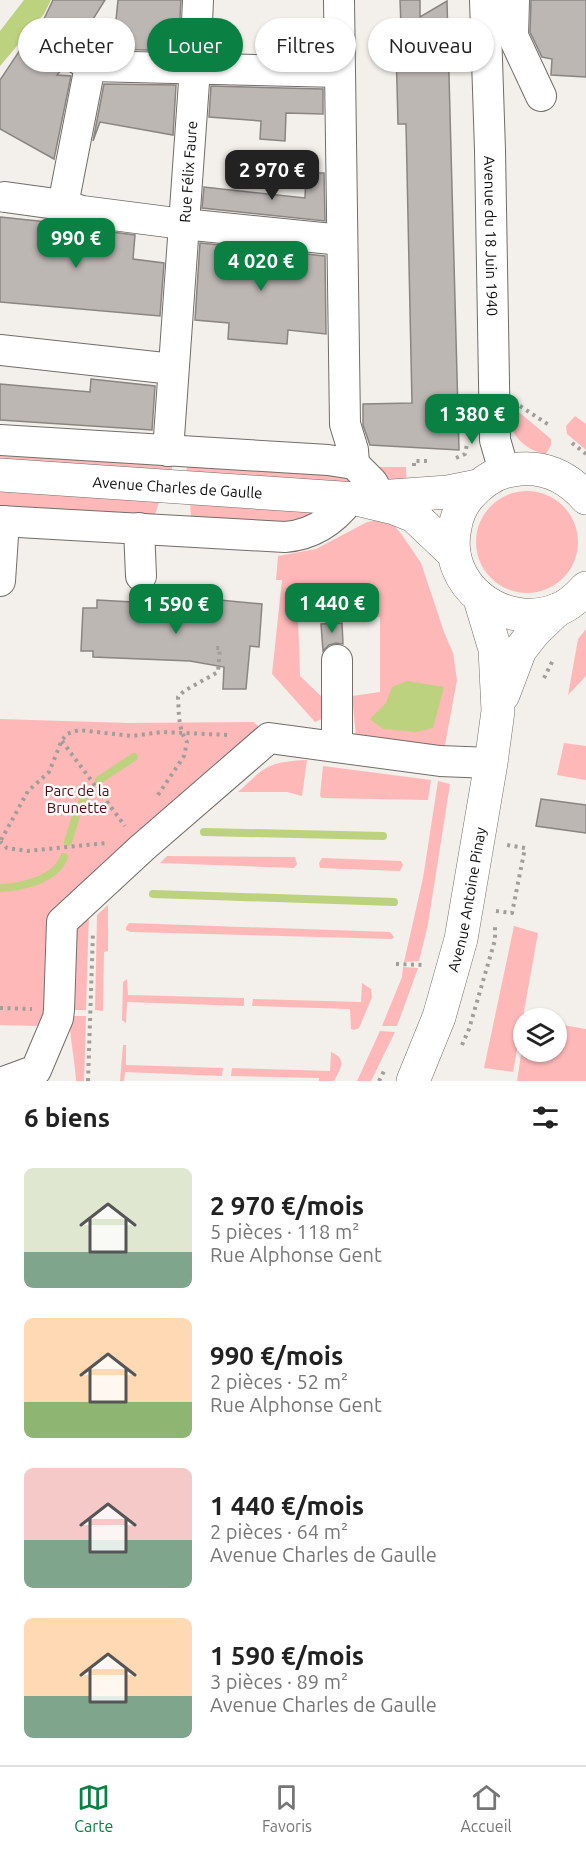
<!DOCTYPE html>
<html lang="fr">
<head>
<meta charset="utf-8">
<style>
	body { margin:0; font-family:Ubuntu,sans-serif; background:#f2f2f2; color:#222; height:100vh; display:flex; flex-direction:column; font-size:22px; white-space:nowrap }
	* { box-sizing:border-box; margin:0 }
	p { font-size:20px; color:#767676 }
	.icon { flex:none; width:33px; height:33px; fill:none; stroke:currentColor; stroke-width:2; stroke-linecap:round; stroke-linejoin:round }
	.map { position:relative; height:1081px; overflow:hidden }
	.details { display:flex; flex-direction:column; background:#fff; flex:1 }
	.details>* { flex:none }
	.top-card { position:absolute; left:18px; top:18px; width:550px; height:54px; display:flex; gap:12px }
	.controls { position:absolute; left:513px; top:1008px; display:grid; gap:12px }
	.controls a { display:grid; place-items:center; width:54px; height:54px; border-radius:50%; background:#fff; box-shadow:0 2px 4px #0004; font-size:30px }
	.price { position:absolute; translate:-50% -51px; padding:0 14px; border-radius:12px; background:#0b8043; color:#fff; font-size:20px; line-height:39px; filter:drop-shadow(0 2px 3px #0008) }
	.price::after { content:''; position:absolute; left:50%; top:36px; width:18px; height:14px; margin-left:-9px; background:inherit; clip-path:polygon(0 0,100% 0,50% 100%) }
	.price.on { background:#222; color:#fff }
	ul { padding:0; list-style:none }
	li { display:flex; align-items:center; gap:18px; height:150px; padding:0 24px }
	li span { display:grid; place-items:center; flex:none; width:168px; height:120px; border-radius:9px; color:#555 }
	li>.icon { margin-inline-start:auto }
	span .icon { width:72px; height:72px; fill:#fffc; stroke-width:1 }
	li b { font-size:26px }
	h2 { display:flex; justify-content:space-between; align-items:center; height:72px; padding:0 24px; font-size:26px }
	.tag { padding:0 21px; border-radius:27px; background:#fff; box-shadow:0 2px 4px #0004; font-size:21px; line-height:54px }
	.tag.on { background:#0b8043; color:#fff }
	.tabs { display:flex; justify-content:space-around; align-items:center; height:84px; border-top:2px solid #e0e0e0; background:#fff; font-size:16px; color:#767676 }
	.tabs a { display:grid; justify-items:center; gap:3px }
	.tabs .on { color:#0b8043 }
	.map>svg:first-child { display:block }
	.green { fill:#feb8b8 }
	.water { fill:#bcd27e }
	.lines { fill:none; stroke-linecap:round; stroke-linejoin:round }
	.stream { stroke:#bcd27e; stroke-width:8 }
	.building { fill:#bdb7b4; stroke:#8a8582; stroke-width:1.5 }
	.minor-casing { stroke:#716d69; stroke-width:32 }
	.major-casing { stroke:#716d69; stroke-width:34 }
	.path { stroke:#a19e9a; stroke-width:4; stroke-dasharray:3 4.5; stroke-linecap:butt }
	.minor { stroke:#fff; stroke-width:30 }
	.major { stroke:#fff; stroke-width:33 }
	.labels { text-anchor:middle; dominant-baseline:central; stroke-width:5; stroke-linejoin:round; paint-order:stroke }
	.street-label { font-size:15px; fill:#0f0e0d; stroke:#fffcf9 }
	.park-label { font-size:15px; fill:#5a0616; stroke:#fffcf9 }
</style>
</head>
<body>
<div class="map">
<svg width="586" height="1081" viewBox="0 0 586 1081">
	<rect width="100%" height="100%" fill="#f3efea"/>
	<path class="green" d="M520,413L551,439V445L546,454C524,450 511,435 507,414Z
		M575,416L586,424V450L567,434L566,426Z
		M0,456L172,465V475L0,463Z
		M187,466L334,467L359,484L186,476Z
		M368,467H406L407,490H403Z
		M476 542a51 51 0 1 1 102 0a51 51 0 1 1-102 0Z
		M0,491L159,502L155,515L0,505Z
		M190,503L330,513L294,529L273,522L191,516Z
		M388,518L402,535L421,563L444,632L453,653L457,680L444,750L356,736L352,696L380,692V617H298L300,676L326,701V717L315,722L272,674L282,580H276L278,556L316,549L367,522Z
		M586,629V676L568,695L578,639Z
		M0,719L128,723L253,722L266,732L92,886L51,912L50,1016L39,1026L0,1025Z
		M564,743L586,746V780L557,775Z
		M307,760L302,796L287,792H238C266,766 267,762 307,760Z
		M323,766L431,780L428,800L322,798L320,796Z
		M438,781L450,784L428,924L419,961L404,962L423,878Z
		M167,856L295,857L297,864L294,868L160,863Z
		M322,858L401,861L403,865L400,871L320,868L319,863Z
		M108,905V951L104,952L103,1011L95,1010L97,915Z
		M89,912L86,1010H70L73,929Z
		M129,923L390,932L394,937L392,939L130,932L126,930V927Z
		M514,926L538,933L513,1072L484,1068Z
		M403,967L418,968L397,1026H382L402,977Z
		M127,979L128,995L244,998V1006L127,1002L126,1023L122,1020L123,982Z
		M362,983L371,989L372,997L359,1028L354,1030L351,1029L350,1009L252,1006L253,999L361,1002Z
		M70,1016H86L84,1081H76C75,1059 69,1037 70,1016Z
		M557,1024L586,1029V1081H517L523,1042L524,1052H556Z
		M380,1031L395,1032L371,1081H357Z
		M123,1045H126V1065L223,1068L222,1076L125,1072L124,1081H120Z
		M331,1052C348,1059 340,1069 334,1081H319V1078L231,1076L232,1068L330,1071Z"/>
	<path class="water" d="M24,0H51L44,14L0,66V31Z
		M407,681L444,687L433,728L416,732L383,729L370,719L386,703L392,687Z"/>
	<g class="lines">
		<path class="stream" d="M99,780L134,757
			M204,832L383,836
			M68,842L77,813L87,791
			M0,888C21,887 56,880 64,857
			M153,894L394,902"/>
	</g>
	<path class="building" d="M53,0H105L80,40L53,23L43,21Z
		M118,0H181L178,51L113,49Z
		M400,0H420V17L447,1L459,450L370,445L363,425V404L412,403L406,124H398L397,85L396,51H402Z
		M531,0H586V77L551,75L552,59L542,57L530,32Z
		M290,33H322L323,54H291Z
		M26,41L35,53L62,69L57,75L71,76L54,159L0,129V80Z
		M104,84L176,85L173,135L100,122L93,141Z
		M211,86L323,89V114L286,113L285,141L260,139L261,121L209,117Z
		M306,173H324L325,221L202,208L204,187L305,198Z
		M0,217L67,224L80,228L135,235L133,259L164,263L160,316L0,302Z
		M200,243L325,256L326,334L288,330L287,344L228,339L229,323L195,320Z
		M91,379L155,386L152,430L0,420V384L90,392Z
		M97,600L169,604V609L193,610L219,611L220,600L262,604L259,647L250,646L246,689H223L224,667L190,661L93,657V651H81L83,608H97Z
		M342,623L343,644L336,643L329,645L323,651L321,624Z
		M541,799L586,805V833L536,826Z"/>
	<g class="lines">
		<g class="minor-casing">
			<g id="minor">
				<path d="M339,0L345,424L353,450L354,464"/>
				<path id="s1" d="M485,0L490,150L495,440L504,471"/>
				<path d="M514,0L513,36L541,96"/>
				<path d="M44,38L90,66L340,72"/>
				<path d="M5,197L63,205L82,211L183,224L342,240"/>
				<path d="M63,205L90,66"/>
				<path d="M0,350L173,369"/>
				<path d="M0,440L328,460L354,464L372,482L381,497"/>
				<path id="s2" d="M168,451L195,68L198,0"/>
				<path d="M0,521L285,537C312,535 334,520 350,499"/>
				<path d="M139,528L141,576"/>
				<path d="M0,581L4,521"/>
				<path d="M337,660V747"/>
				<path d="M6,1081L36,1070L58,1018L59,1010L62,922L142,848L269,738L440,761L491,763"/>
			</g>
		</g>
		<g class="major-casing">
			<g id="major">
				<path id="s3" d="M0,475L356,499L394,508L414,516L454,554"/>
				<path d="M378,497L448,492L478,486"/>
				<path d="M586,498C567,476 542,465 513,470C495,472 482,482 470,495C462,504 457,515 455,527C442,585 503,631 557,610C568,606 578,597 586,588"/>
				<path d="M503,695L520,650L534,632L557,610"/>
				<path id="s4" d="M413,1081L439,1017L461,939L491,763L498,711L495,649L480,599"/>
			</g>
		</g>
		<path class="path" d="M520,406L549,425
			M572,443L586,454
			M456,458L465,454L467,444
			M414,466V461H431
			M544,678L554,658
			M62,741L125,826
			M158,795L184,756L187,742C178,728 179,713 178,697L184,691L218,672L220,648H215
			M1,840L28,791L49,772L62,740L67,734L79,730L132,736L162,732L228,735
			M0,841L7,848L28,851L106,843
			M496,911L512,913L525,848L507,845
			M396,964L424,965
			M0,1008L32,1009
			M462,1045L469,1029L495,940V926
			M88,1081L93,932
			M379,1081L384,1071"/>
		<use href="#minor" class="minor"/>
		<use href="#major" class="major"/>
	</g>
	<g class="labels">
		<g class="street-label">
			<text stroke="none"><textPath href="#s2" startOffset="280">Rue Félix Faure</textPath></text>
			<text stroke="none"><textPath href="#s1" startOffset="236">Avenue du 18 Juin 1940</textPath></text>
			<text stroke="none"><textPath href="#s3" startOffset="178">Avenue Charles de Gaulle</textPath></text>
			<text stroke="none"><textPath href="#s4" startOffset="190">Avenue Antoine Pinay</textPath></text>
		</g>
		<g class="park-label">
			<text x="77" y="790">Parc de la<tspan x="77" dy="17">Brunette</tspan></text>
		</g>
	</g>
</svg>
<div class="controls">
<a><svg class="icon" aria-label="layers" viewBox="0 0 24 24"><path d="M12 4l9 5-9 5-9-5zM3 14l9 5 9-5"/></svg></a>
</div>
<b class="price on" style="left:272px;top:201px">2 970 €</b>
<b class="price" style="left:76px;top:269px">990 €</b>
<b class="price" style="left:261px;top:292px">4 020 €</b>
<b class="price" style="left:472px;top:445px">1 380 €</b>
<b class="price" style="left:332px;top:634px">1 440 €</b>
<b class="price" style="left:176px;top:635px">1 590 €</b>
<div class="top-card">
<a class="tag">Acheter</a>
<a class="tag on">Louer</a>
<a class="tag">Filtres</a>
<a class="tag">Nouveau</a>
</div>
</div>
<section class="details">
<h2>6 biens<svg class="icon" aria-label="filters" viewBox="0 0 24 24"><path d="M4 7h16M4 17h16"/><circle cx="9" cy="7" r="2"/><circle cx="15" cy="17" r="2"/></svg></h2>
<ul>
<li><span style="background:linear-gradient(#dfe7d0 70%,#7fa58c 0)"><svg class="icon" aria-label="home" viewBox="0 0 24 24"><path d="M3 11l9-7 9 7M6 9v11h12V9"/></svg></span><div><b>2 970 €/mois</b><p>5 pièces · 118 m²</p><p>Rue Alphonse Gent</p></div></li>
<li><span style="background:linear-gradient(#ffd9b3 70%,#8fb573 0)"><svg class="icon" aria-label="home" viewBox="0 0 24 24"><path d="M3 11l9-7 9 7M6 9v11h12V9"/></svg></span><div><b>990 €/mois</b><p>2 pièces · 52 m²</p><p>Rue Alphonse Gent</p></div></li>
<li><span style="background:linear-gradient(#f6c9c9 60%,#7fa58c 0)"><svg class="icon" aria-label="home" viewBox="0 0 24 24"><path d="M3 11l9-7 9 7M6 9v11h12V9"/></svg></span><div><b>1 440 €/mois</b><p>2 pièces · 64 m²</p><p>Avenue Charles de Gaulle</p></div></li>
<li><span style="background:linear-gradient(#ffd9b3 65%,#7fa58c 0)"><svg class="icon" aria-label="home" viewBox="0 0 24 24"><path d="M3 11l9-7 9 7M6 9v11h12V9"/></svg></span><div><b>1 590 €/mois</b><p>3 pièces · 89 m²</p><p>Avenue Charles de Gaulle</p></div></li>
</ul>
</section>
<nav class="tabs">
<a class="on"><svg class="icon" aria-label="map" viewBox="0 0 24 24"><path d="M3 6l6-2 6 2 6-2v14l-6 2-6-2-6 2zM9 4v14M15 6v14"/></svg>Carte</a>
<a><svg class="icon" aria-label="saved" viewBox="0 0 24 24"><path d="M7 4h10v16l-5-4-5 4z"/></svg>Favoris</a>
<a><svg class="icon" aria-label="home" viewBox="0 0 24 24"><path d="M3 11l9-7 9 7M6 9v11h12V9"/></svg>Accueil</a>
</nav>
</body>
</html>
